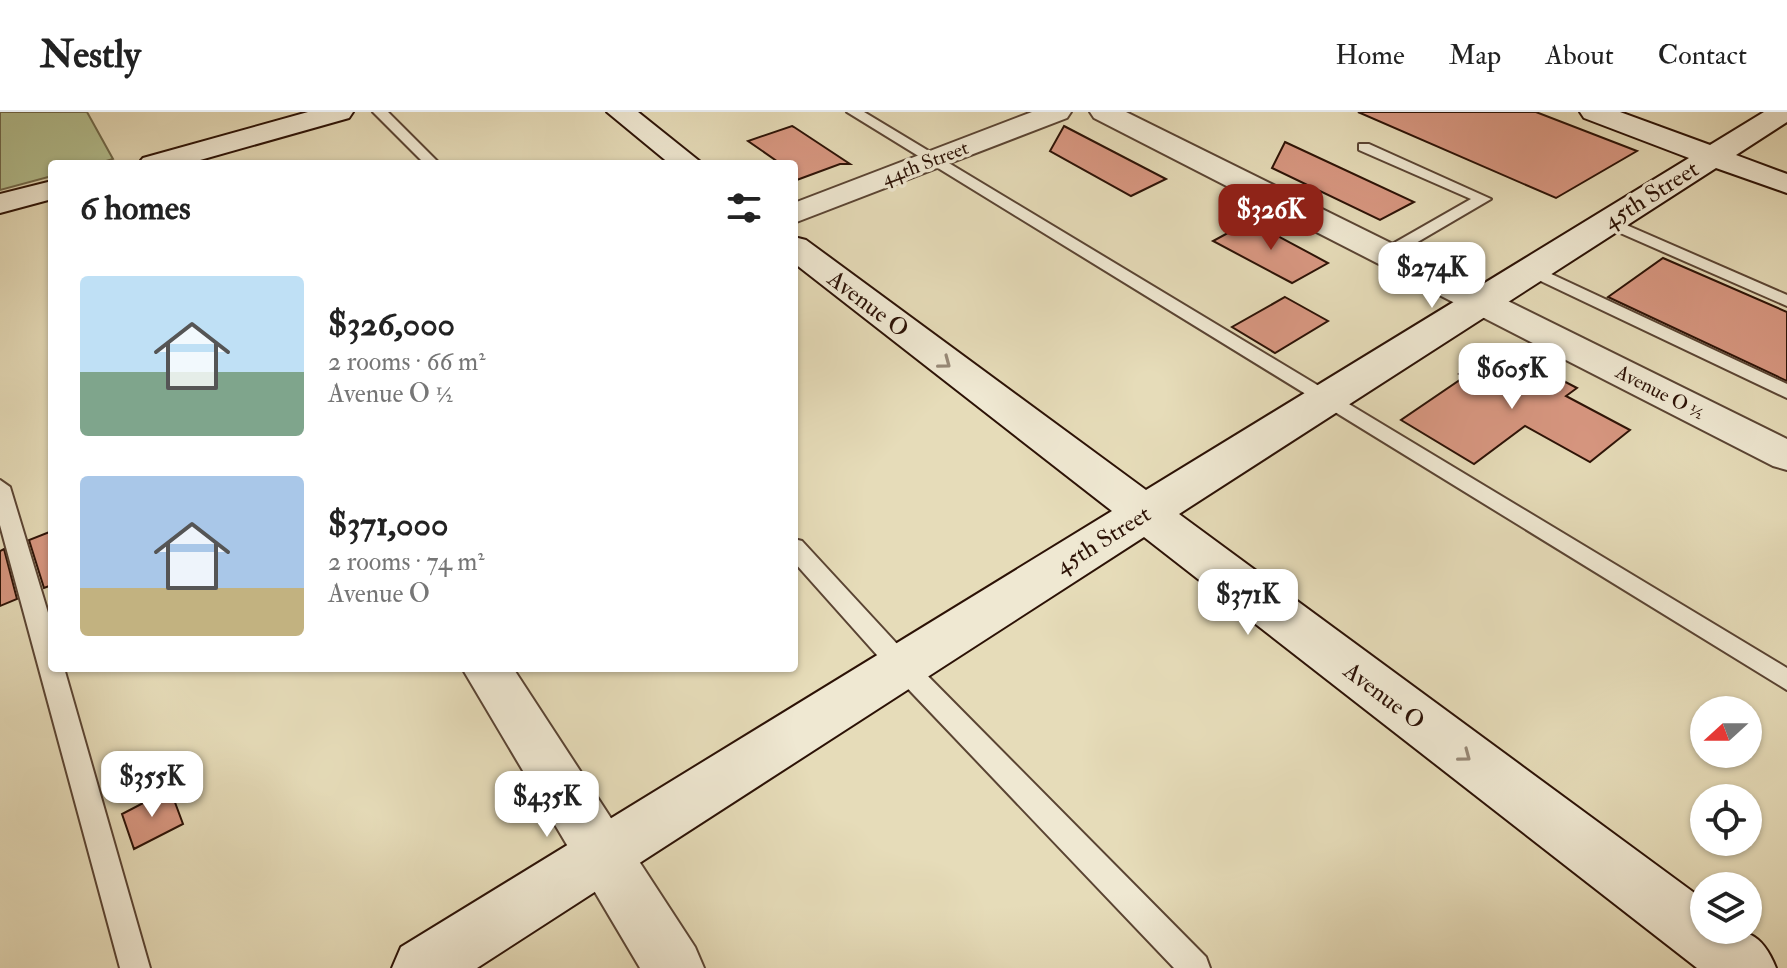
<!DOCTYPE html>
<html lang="en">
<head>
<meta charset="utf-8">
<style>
	body { margin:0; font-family:"IM FELL Double Pica",serif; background:#f2f2f2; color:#222; height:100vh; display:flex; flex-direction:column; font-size:30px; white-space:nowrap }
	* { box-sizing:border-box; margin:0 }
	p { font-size:26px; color:#767676 }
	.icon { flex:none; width:44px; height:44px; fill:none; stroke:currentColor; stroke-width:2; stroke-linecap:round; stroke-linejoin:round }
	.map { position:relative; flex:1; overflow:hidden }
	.details { position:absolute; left:48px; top:48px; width:750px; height:512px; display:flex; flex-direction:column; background:#fff; border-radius:8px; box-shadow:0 2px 6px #0004 }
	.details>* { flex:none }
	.needle { width:52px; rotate:249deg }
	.controls { position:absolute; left:1690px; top:584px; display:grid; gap:16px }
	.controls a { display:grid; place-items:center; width:72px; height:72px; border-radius:50%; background:#fff; box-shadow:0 2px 6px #0004; font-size:40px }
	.price { position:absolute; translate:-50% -68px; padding:0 18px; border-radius:16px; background:#fff; color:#222; font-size:26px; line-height:52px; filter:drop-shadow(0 2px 4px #0008) }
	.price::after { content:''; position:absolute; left:50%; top:48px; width:24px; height:18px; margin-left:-12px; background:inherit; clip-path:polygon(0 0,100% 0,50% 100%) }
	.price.active { background:#8f2418; color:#fff }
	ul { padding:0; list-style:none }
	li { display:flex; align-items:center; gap:24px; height:200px; padding:0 32px }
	li span { display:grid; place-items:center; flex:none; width:224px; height:160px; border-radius:8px; color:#555 }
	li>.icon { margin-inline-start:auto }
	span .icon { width:96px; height:96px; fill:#fffc; stroke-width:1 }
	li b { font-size:34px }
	h2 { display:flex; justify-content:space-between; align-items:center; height:96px; padding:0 32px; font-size:34px }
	header { display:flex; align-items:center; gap:48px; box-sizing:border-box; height:112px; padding:0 40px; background:#fff; border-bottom:2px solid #e0e0e0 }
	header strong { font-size:38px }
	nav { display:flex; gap:44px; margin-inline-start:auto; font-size:28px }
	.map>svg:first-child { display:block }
	.green { fill:#b4c090; stroke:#70694b; stroke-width:2 }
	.building { fill:#d89781; stroke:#2c1206; stroke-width:2 }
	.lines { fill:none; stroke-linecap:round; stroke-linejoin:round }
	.lane-casing { stroke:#5a4433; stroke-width:4 }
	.street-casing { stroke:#5a4433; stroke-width:4 }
	.secondary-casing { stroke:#2c1206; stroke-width:4 }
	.lane { fill:#efe8d2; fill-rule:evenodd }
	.street { fill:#efe8d2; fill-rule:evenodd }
	.secondary { fill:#efe8d2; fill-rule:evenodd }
	.oneway { stroke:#978876 }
	.labels { text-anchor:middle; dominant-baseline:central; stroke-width:7; stroke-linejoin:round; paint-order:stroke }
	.far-street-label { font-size:20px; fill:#2c1206; stroke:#efe8d2 }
	.street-label { font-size:24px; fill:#2c1206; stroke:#efe8d2 }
</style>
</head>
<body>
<header>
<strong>Nestly</strong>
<nav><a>Home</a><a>Map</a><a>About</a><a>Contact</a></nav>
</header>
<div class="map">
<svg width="1787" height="856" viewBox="0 0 1787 856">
	<rect width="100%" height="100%" fill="#e6dcb9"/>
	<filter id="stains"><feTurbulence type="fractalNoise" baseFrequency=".0025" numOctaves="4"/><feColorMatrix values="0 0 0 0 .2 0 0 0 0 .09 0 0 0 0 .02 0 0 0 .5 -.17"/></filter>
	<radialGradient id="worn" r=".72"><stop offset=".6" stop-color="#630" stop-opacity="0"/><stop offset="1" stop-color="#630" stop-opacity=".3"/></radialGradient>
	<path class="green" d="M0,0H87L113,47L96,52H52V64L0,78Z"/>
	<path class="building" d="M1358,0H1536L1637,39L1556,86Z
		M792,14L794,15L850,52H840L794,69V52H781L748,29Z
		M1064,14L1166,67L1131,84L1050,39Z
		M1285,30L1414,90L1380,108L1272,56Z
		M1250,109L1328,151L1292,171L1213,129Z
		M1663,146L1787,200V269L1608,185Z
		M1285,185L1328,209L1275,241L1232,215Z
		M1498,235L1577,276L1566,284L1630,318L1590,350L1525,314L1474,352L1401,308L1464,265L1459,262Z
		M52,419V473L44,476L29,428Z
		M4,437L17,487L0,494V439Z
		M170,677L183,712L134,737L122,702Z"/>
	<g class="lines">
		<g class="lane-casing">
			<path id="lane" d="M373,0H388L440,52H425Z
				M847,0H864L1787,556V578Z
				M1359,32H1369L1491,87L1392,145H1380V139L1471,87L1359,38Z
				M1608,105L1787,183V194L1602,113L1600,110Z
				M1532,153L1787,272V286L1526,162L1524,158Z
				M0,368L10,375L52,514V556H64L150,856H120L0,413Z
				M794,427L802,429L911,547L1206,845L1210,856H1174L893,561L794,450Z"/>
		</g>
		<g class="street-casing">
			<path id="street" d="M1032,0H1071L1067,6L794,111V91Z
				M1090,0H1126L1787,327V358L1773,354L1094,6Z
				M462,556H513L695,835L704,856H640Z"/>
		</g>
		<g class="secondary-casing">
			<path id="secondary" d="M308,0H353L349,6L186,52H138L143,46Z
				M607,0H638L703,52H670Z
				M1580,0H1620L1710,33L1764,0H1787V10L1736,43L1787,62V81L1716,56L1179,402L1704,788V818C1743,818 1760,816 1776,856H1697L1144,425L477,856H392L401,835L1112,399L794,151V125L806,128L1146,378L1689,46L1584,6Z
				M52,69V87L0,101V82Z"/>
		</g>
		<use href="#lane" class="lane"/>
		<use href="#street" class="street"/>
		<use href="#secondary" class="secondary"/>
	</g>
	<defs><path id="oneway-chevron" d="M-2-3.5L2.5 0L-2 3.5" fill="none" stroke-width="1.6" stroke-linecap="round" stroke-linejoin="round" transform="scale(2)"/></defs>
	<g class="oneway">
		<use href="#oneway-chevron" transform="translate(945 251) rotate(37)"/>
		<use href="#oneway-chevron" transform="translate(1465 644) rotate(37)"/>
	</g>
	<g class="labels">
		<g class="far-street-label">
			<text transform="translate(925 51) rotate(-21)">44th Street</text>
			<text transform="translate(1660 280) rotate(27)">Avenue O ½</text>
		</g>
		<g class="street-label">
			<text transform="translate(1651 83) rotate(-32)">45th Street</text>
			<text transform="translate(868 192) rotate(37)">Avenue O</text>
			<text transform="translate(1103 428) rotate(-32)">45th Street</text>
			<text transform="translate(1384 584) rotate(37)">Avenue O</text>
		</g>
	</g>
	<rect width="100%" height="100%" filter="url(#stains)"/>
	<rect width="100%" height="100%" fill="url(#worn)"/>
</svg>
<div class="controls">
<a><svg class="needle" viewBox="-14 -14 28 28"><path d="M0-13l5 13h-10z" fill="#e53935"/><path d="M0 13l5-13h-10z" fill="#767676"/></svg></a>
<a><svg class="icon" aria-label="locate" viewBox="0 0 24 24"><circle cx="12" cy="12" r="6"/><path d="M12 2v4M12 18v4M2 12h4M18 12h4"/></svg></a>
<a><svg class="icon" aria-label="layers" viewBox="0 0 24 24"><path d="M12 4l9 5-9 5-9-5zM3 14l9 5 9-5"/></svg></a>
</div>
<b class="price active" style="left:1271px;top:140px">$326K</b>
<b class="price" style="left:1432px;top:198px">$274K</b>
<b class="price" style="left:1512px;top:299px">$605K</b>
<b class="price" style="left:1248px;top:525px">$371K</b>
<b class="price" style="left:152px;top:707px">$355K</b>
<b class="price" style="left:547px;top:727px">$435K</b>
<section class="details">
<h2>6 homes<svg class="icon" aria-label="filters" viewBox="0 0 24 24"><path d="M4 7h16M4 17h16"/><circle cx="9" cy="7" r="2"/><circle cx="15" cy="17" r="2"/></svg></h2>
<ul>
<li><span style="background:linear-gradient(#bfe0f5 60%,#7fa58c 0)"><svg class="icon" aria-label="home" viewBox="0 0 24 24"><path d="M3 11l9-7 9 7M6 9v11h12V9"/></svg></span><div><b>$326,000</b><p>2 rooms · 66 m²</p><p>Avenue O ½</p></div></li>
<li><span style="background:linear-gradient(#a9c7e8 70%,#c2b280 0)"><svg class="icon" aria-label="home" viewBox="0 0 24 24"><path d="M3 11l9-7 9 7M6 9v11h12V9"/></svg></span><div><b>$371,000</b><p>2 rooms · 74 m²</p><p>Avenue O</p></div></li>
</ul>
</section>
</div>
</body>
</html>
